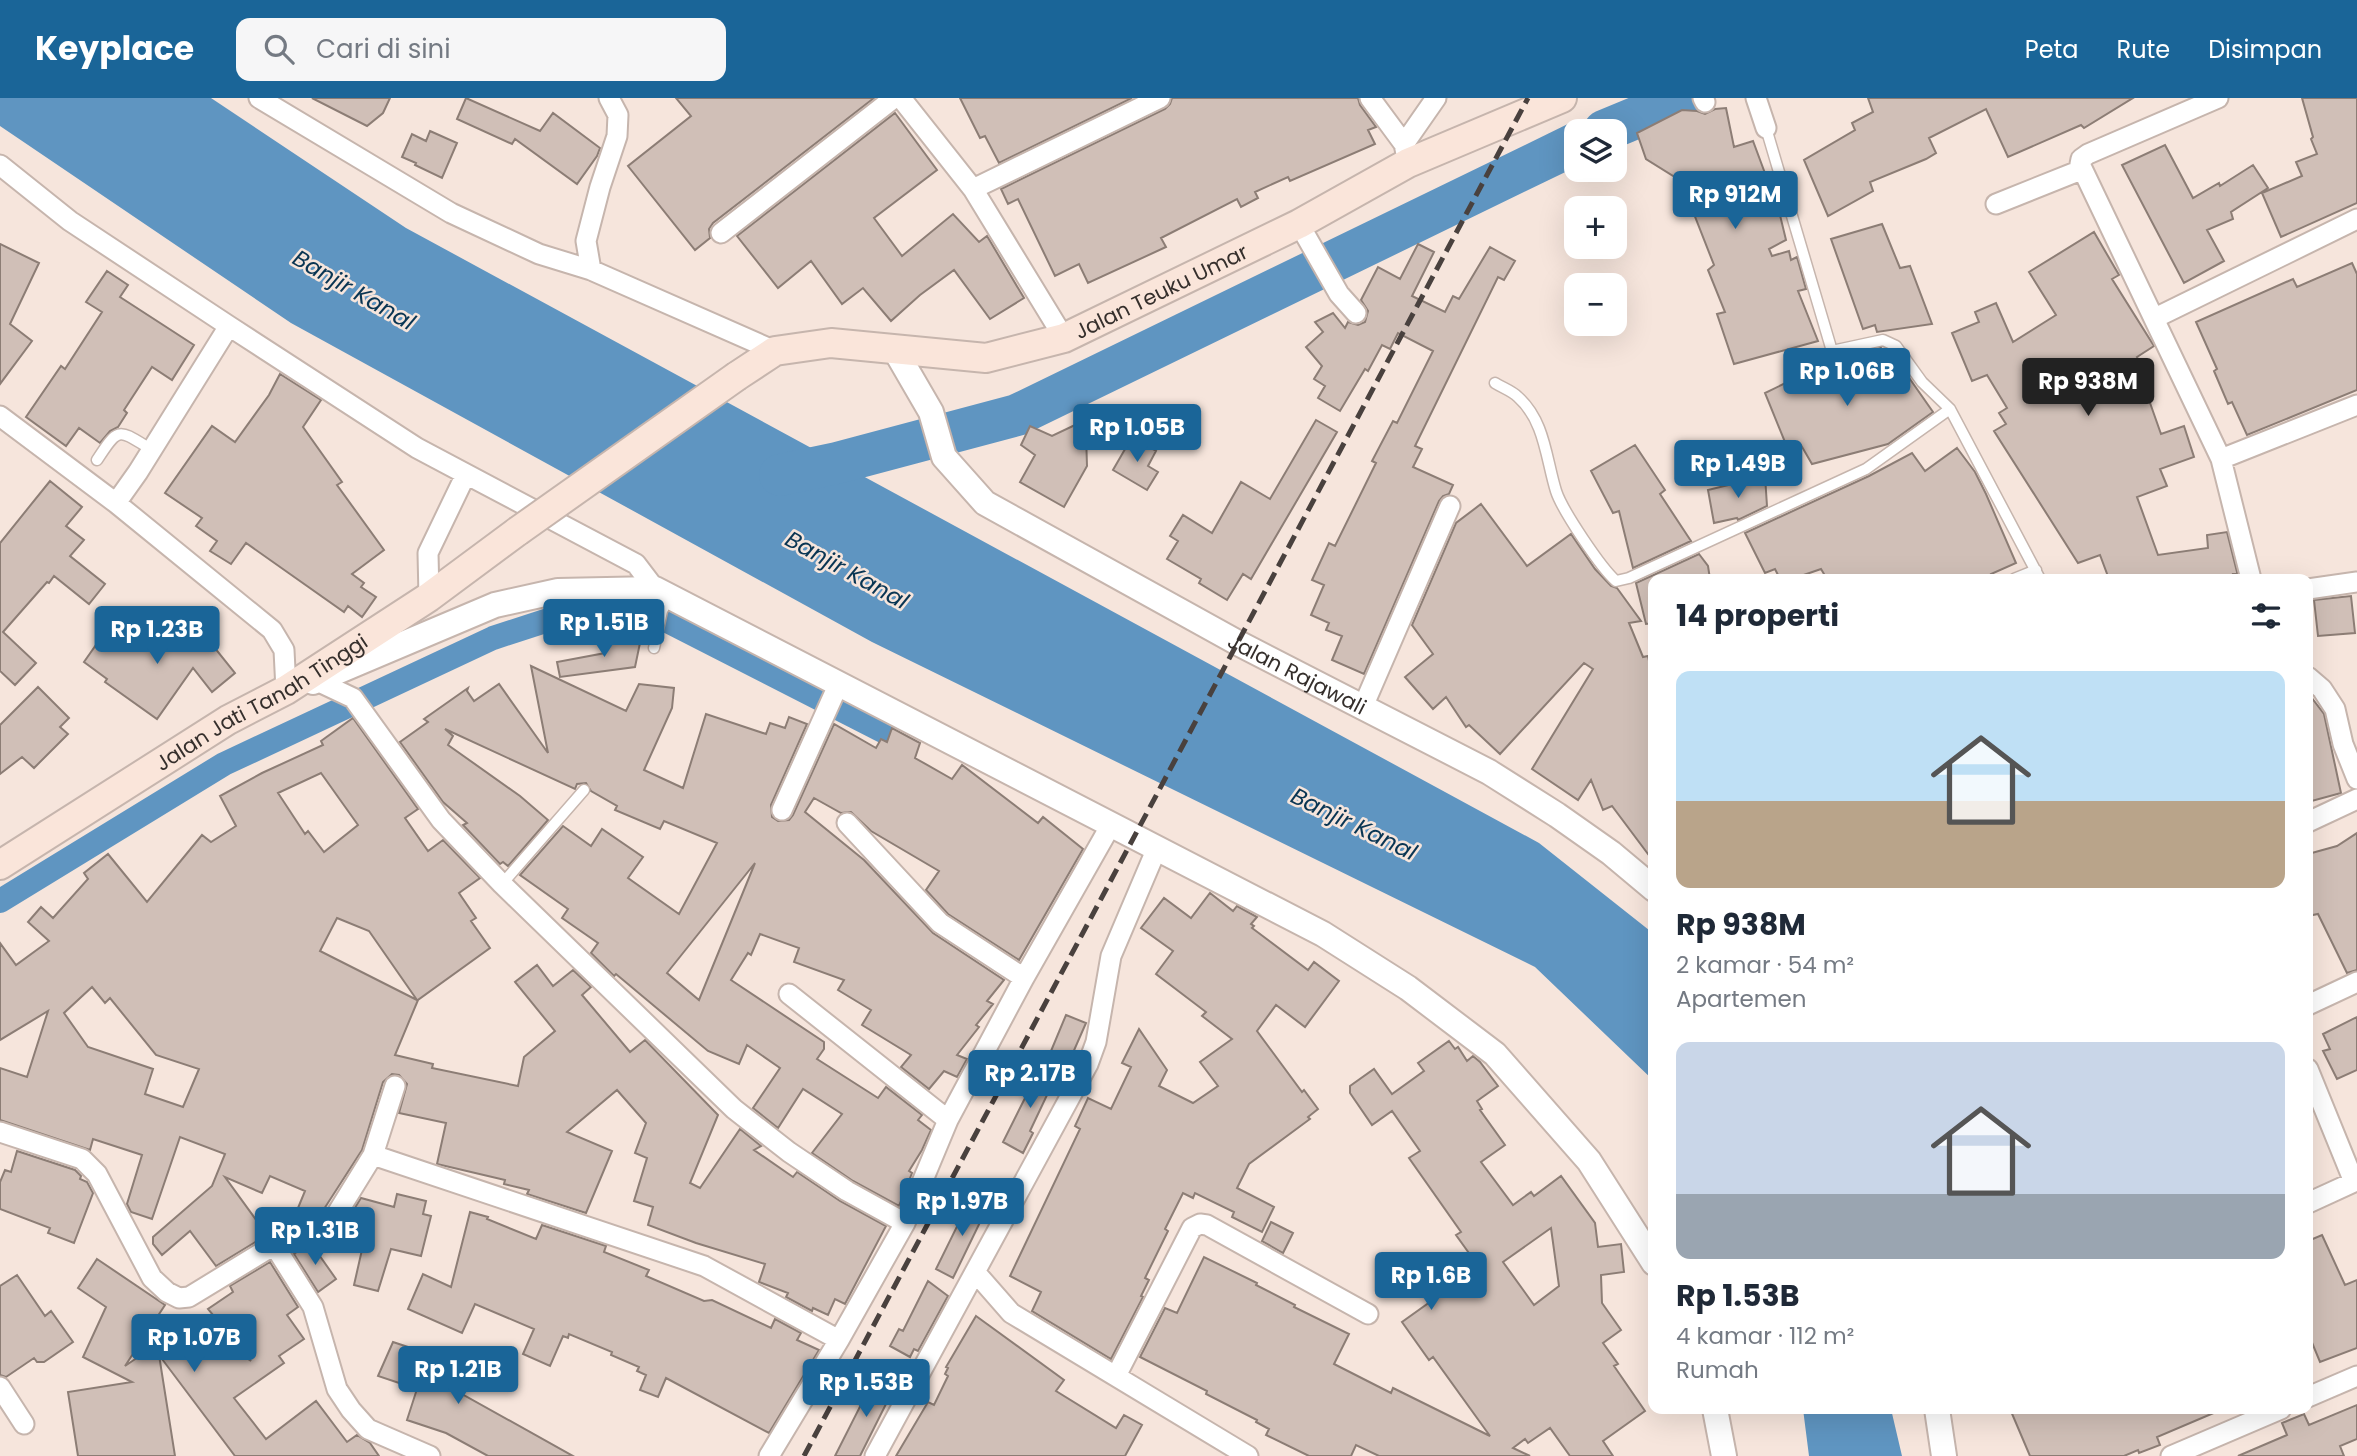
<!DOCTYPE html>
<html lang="id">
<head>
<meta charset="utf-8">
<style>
	body { margin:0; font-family:Poppins,sans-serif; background:#f6f6f7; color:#1f2937; height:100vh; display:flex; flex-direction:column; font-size:26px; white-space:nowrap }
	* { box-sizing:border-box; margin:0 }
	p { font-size:23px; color:#747a83 }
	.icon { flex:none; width:38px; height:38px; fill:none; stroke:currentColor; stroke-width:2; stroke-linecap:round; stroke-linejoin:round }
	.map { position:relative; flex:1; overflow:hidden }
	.sheet { position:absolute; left:1648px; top:476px; width:665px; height:840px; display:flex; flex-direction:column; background:#fff; border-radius:14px; box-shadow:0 7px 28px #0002 }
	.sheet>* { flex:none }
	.fabs { position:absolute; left:1564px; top:21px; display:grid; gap:14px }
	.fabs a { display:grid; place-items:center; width:63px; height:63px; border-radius:14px; background:#fff; box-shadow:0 7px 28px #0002; font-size:35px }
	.price { position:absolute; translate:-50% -60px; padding:0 16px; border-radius:7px; background:#1a6598; color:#fff; font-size:23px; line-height:46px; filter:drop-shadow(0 2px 4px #0008) }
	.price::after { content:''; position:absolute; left:50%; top:42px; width:21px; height:16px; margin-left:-10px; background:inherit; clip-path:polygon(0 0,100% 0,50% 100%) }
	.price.active { background:#222; color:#fff }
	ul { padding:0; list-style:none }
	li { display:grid; align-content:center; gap:14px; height:371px; padding:0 28px }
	li span { display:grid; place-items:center; height:217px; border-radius:14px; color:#555 }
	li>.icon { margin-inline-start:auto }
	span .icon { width:126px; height:126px; fill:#fffc; stroke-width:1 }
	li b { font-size:30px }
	h2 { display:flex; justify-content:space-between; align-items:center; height:84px; padding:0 28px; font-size:30px }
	header { display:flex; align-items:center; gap:42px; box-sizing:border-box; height:98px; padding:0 35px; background:#1a6598; color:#fff }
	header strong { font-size:33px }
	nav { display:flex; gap:38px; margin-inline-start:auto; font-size:24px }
	.search { width:490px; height:63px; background:#f6f6f7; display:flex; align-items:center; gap:18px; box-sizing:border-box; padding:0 24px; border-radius:14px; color:#747a83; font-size:26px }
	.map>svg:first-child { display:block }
	.water { fill:#5f95c1 }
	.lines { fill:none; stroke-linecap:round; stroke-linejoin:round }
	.canal { stroke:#5f95c1; stroke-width:24 }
	.river { stroke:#5f95c1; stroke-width:42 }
	.building { fill:#d0bfb7; stroke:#8c7d75; stroke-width:2; fill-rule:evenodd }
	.service-casing { stroke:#c6b5ad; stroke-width:13 }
	.minor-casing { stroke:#c6b5ad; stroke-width:23 }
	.tertiary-casing { stroke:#c6b5ad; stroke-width:28 }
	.secondary-casing { stroke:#c6b5ad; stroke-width:32 }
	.service { stroke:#fff; stroke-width:10 }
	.minor { stroke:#fff; stroke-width:19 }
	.tertiary { stroke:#fff; stroke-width:24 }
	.secondary { stroke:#fae5da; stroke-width:28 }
	.rail { stroke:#49413e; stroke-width:5; stroke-dasharray:14 7; stroke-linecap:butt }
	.secondary-bridge-casing { stroke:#c6b5ad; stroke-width:32; stroke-linecap:butt }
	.secondary-bridge { stroke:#fae5da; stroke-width:28 }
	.labels { text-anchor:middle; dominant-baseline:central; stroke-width:5; stroke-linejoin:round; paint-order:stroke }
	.street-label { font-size:21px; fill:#352f2c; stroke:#f6e5dc }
	.water-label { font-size:23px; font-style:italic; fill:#093553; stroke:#f6e5dc }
</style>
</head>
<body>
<header>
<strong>Keyplace</strong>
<div class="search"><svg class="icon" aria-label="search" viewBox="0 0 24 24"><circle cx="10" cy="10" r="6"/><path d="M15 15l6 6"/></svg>Cari di sini</div>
<nav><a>Peta</a><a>Rute</a><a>Disimpan</a></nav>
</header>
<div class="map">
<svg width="2357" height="1358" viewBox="0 0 2357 1358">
	<rect width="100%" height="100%" fill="#f6e5dc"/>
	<path class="water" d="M0,0H211L406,130L1539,745L1654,836V983L1535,869L872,544L291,225L0,28Z
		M1803,1311H1891L1902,1358H1809Z"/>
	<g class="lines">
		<path class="canal" d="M0,803L224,666L493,540L579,512H646L883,633"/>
		<path class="river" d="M1604,33L1683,0
			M780,377L837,365L1017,317L1577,45"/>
	</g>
	<path class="building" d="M312,0H390L383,15L367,28Z
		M466,0L540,33L553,15L600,50L597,58L577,86L515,41L512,46L457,21Z
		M676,0H874L713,125L709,131L710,140L695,152L628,68L691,18Z
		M960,0H1132L999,65L985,38L980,40Z
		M1172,0H1358L1360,7L1376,29L1368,32L1375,46L1290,83L1288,79L1255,94L1258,100L1241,109L1237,101L1161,140L1166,149L1088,185L1079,166L1055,178L1018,101L1008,106L1001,91L1165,11L1170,6Z
		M1868,0H2133L2084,30L2081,27L2008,59L1986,11L1929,40L1936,55L1926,61L1870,84L1873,93L1828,118L1804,62L1855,32L1852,25L1873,14Z
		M2302,0H2357V105L2281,139L2262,95L2302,78L2296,64L2317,56L2311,41L2313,39Z
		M1726,10L1734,49L1753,43L1779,113L1786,142L1769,151L1772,158L1789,153L1791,162L1797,159L1806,191L1798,193L1818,243L1734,266L1717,216L1725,214L1708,172L1714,167L1681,83L1646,61L1637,35L1682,12L1697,13L1705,16L1715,11Z
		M895,15L937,72L874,120L902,158L953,116L979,144L987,138L1024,200L990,221L954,172L920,197L891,223L863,190L842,206L811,163L778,190L737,138Z
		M430,33L457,45L442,80L415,67L416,65L402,59L412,36L426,43Z
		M2165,47L2193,100L2219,85L2220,88L2253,67L2268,90L2231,114L2233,121L2207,132L2224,163L2184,185L2122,67Z
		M1882,126L1900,170L1910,168L1932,226L1877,234L1875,227L1863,231L1831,141Z
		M2094,134L2119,177L2112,181L2154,248L2137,259L2150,281L2143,285L2161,336L2184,328L2194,359L2160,371L2167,388L2137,399L2158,457L2208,450L2207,437L2227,434L2237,474V476H2233L2234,481H2109L2100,457L2078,465L1994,333L2006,326L1999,315L2007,310L1987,277L1972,283L1952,235L1979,224L1975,214L1996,205L2013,244L2056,217L2029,174Z
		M0,146L39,165L10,226L32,243L0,286Z
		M1418,146L1434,154L1412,198L1445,214L1453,198L1459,201L1490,149L1515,163L1504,182L1498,179L1415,348L1422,351L1413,369L1453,387L1449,396L1443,398L1439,403L1364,576L1332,562L1342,538L1326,532L1329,525L1311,517L1324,487L1312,482L1329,445L1335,448L1376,365L1372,363L1393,323L1397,325L1433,253L1398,235L1390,251L1382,247L1368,273L1365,271L1340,313L1318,300L1325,288L1314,281L1322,268L1306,249L1323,234L1315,224L1333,215L1345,230L1348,224L1358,227L1365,224L1368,213L1361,202L1378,169L1400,181Z
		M2352,165L2357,176V292L2247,337L2232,304L2228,306L2214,273L2217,271L2196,224L2293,181L2297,189Z
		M107,173L128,187L120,199L194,247L172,282L152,269L124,312L127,315L118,329L110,333L100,345L79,330L66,348L26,319L61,268L65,271L102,214L86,204Z
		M1881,250L1897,278L1905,274L1933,314L1888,346L1812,366L1801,347L1789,354L1765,295L1827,265L1830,274L1873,252Z
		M280,276L321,302L303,329L342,384L337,387L384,452L352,476L364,485L361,489L376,499L362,519L348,508L344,514L246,445L231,466L210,453L217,443L196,428L202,420L165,395L212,328L235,344L269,297Z
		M1316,322L1337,334L1251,481L1243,476L1227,502L1199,485L1201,481L1167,461L1178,443L1170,438L1183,417L1212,435L1241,384L1270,401Z
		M1075,327L1086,336L1087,368L1064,409L1020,384L1035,357L1021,347L1030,328L1052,338Z
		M1132,339L1156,353L1148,368L1158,374L1147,392L1113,372Z
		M1635,347L1665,392L1660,396L1691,443L1633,470L1619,413L1613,415L1591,373Z
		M1957,350L1975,374L1986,396L2016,465L1991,476L1993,481H1827L1821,471L1792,481H1780L1775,471L1765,475L1745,435L1869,378L1912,355L1925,373Z
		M1765,378L1767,408L1738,422L1737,420L1714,425L1708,392Z
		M50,383L82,409L66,428L84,442L70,458L105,486L89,506L54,478L49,485L47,484L3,534L36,565L15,587L0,573V445Z
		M1481,406L1527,468L1571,436L1595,471L1611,488L1617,490L1641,523L1629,525L1643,559L1648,558L1654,587V764L1612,708L1603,712L1591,682L1578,702L1532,671L1593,571L1584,565L1500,656L1469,627L1466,629L1446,599L1433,611L1405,579L1433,556L1412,527L1456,425Z
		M1699,456L1708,468L1710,481H1654V525L1646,526L1636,485Z
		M2351,498L2355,535L2318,538L2314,502Z
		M184,523L201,543L206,539L235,575L212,594L193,570L157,621L105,584L107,581L84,564L110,527L135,544L140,536L155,547Z
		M613,537L640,545L635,569L560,579L557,564L605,555Z
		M531,568L626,613L639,586L674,590L672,610L644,672L683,690L706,616L766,636L770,625L785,630L789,619L807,626L771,707L772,719L778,723L789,722L793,717L834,626L876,650L881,641L887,644L892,630L920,645L915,660L952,681L962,667L1038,725L1043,719L1083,751L1019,862L948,816L926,792L939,773L871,733L851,714L841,715L814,700L805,714L864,762L933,835L1004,882L987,903L993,906L976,927L979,929L957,957L967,961L957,979L944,973L929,991L901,969L911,957L862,927L871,912L838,892L844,882L794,864L799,850L760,836L751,857L748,855L731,882L824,944V951L817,961L878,1000L886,989L922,1017L918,1022L931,1032L922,1052L909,1073L912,1075L899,1108L853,1083L812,1055L842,1016L803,991L778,1030L753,1010L780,970L747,947L739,966L708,953L616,876L614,878L591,855L598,845L562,820L568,811L520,777L563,728L591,748L602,731L643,759L628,780L679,816L717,745L664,723L660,731L615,712L617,708L591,693L586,685L577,686L575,691L445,631L453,638L448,647L520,698L548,722L508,768L503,764L500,766L463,727L467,725L443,704L400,644L428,624L424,621L468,590L467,593L474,603L499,586L548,655ZM755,765L699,902L667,875Z
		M38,589L69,620L60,629L68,636L34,670L22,659L0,676V627Z
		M2308,595L2324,616L2341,695L2308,704Z
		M353,620L418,711L405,720L428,753L443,742L480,780L459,795L476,820L471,823L490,850L418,902L395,957L433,966L432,970L518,988L524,959L555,933L515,884L537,867L553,888L573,872L591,889L582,897L630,954L645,942L718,1017L690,1085L700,1090L740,1031L761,1048L754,1052L793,1079L797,1074L840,1103L886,1128L845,1206L835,1201L828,1217L813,1210L812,1213L786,1199L788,1195L759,1184L765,1166L696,1145L648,1127L653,1109L634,1103L647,1060L635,1055L646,1025L617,992L567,1034L612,1053L586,1115L527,1096L529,1092L504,1086L505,1082L437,1066L446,1025L399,1015L407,986L399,977L392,976L383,984L362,1052L324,1111L311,1115L298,1110L305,1093L270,1078L262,1095L225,1079L267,1137L216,1168L190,1133L162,1157L153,1146V1139L212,1088L225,1056L180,1039L152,1121L131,1114L127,1106L142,1057L93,1041L90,1052L0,1022V970L27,979L48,913L0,942V845L16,867L49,843L28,824L41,809L53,820L88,781L84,775L108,756L147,804L202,737L211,744L236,728L220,698L262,675L323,647L321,643ZM321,675L358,727L324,754L308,733L305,736L278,695ZM337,820L369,833L417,902L320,853ZM92,889L105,905L110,900L156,957L199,971L183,1009L145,996L153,971L88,949L64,915Z
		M2357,735V872L2347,875L2318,816L2308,818V756L2337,748Z
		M1210,795L1233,813L1237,808L1257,819L1251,826L1254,828L1252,830L1308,872L1314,864L1339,883L1305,929L1276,907L1257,933L1302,994L1304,992L1318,1011L1308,1019L1310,1021L1249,1066L1237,1090L1274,1109L1262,1134L1232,1119L1234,1114L1195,1095L1193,1100L1183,1095L1165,1131L1168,1133L1145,1180L1149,1182L1141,1198L1143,1199L1111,1261L1032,1213L1041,1194L1010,1178L1080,1031L1075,1028L1088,1000L1111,1011L1131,969L1122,965L1139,931L1167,972L1159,988L1193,1005L1218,988L1200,964L1232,941L1202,918L1206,914L1156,876L1173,853L1141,830L1164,800L1191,820Z
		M1066,917L1086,925L1065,973L1046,965Z
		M2357,919V972L2337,981L2323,953L2330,951L2323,936Z
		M1449,943L1455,951L1458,949L1467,963L1473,958L1480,964L1498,988L1477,1003L1482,1011L1480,1012L1505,1047L1481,1064L1513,1107L1531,1094L1534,1098L1561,1078L1595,1125L1598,1149L1621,1146L1624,1174L1601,1177L1602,1205L1621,1232L1603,1245L1618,1266L1614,1268L1645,1313L1603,1343L1613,1358H1570L1550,1330L1528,1345L1525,1341L1513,1350L1530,1358H1379L1356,1347L1351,1358H1309L1266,1337L1269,1331L1256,1324L1257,1322L1206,1296L1207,1293L1140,1259L1165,1210L1177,1215L1204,1159L1257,1185L1256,1187L1295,1207L1294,1209L1349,1236L1334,1266L1391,1295L1393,1290L1490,1338L1433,1259L1429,1262L1402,1224L1479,1169L1456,1137L1461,1134L1409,1060L1420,1053L1392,1013L1372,1027L1350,995V988L1374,971L1392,996L1424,973L1418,965ZM1551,1130L1559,1188L1534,1207L1503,1164Z
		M1041,968L1057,976L1030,1033L1033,1035L1023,1055L1003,1044Z
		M17,1053L75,1072L81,1078L80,1081L87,1084L93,1095L74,1145L48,1135L50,1130L0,1111V1084L5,1072L11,1074Z
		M397,1096L426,1103L423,1116L431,1118L421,1158L391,1151L378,1193L354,1187L364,1143L354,1141L358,1126L346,1124L361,1100L394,1109Z
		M971,1100L985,1107V1114L953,1180L936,1171Z
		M470,1114L488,1119L487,1121L536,1141L542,1127L606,1148L604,1154L649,1172L646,1178L704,1203L712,1202L771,1230L775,1221L801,1235L797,1242L819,1252L769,1335L666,1280L658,1299L640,1292L646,1277L637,1273L639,1269L611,1257L612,1254L569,1236L568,1240L563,1238L550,1268L523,1256L534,1231L475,1206L462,1235L408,1211L423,1176L451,1189Z
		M1271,1124L1293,1135L1283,1155L1262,1143Z
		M2322,1137L2345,1187L2357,1182V1250L2320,1264L2308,1235V1143Z
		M310,1144L336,1181L318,1194L294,1156Z
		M97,1161L165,1207L125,1268L191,1223L251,1263L208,1211L233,1194L230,1188L270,1164L298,1209L287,1217L304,1241L279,1258L284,1265L234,1300L266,1341L316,1303L347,1344L357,1337L370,1345L379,1358H235L159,1257L175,1358H78L68,1294L132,1284L83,1259L106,1209L78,1190Z
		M17,1177L45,1218L51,1213L73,1244L44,1264H37L34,1260L6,1279L0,1277V1188Z
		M928,1183L948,1198L918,1253L914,1251L910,1259L890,1248L899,1231L903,1233Z
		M976,1218L1064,1282L1056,1293L1116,1330L1124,1317L1142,1327L1125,1358H896L928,1304L934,1307L948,1278L945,1276L948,1270L946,1269Z
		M393,1244L471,1270L462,1296L573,1358H488L446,1335L407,1322L417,1291L378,1278Z
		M875,1279L895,1288L860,1358H835Z
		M2357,1307V1341L2340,1348L2344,1358H2238L2287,1337L2282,1325L2304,1316L2309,1327Z
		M2010,1311H2223L2157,1339L2160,1347L2139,1355L2138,1352L2124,1358H2030Z"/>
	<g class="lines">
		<g class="service-casing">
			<path id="service" d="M1766,30L1832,253L1883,242L1896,248L1922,284L1950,311L2040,481
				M1495,285C1503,290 1512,293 1518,299C1545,323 1546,361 1556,393C1562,412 1601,470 1616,483L1629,480L1866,371L1950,311
				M97,362C119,328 118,331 152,352
				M2014,481L2036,472
				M563,497L567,500L569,539
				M654,550L662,513L669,500
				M502,786L584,692"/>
		</g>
		<g class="minor-casing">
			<path id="minor" d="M259,0L451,115L539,156L591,172L775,253
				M901,0L973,91L1064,240
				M1370,0L1404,46L1408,65
				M1703,0L1705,4
				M1756,0L1766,30
				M2218,0L2088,56L2081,61L2080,66L2221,361L2251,481
				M1404,46L1436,0
				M0,67L70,123L229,228L417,350L466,376L428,455L429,499
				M973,91L1160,0
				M1996,106L2081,72
				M1299,126L1339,196L1356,215
				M721,135L894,0
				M591,172L586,143L600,89L617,38L618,17L609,0
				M2155,220L2357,121
				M0,318L116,405L272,532L284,552L286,592
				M2221,361L2357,307
				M466,376L636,466L655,491
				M116,405L138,374L229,228
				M2308,491L2357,484
				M2308,579L2322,591L2335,611L2343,646L2357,681
				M317,583L353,600L441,722L502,786L734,1011L789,1054L847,1093L905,1125
				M1362,611L1450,408
				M782,712L835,594L834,584
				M2308,724L2357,701
				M847,725L940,825L1024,880
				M789,896L948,1022
				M2308,907L2357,884
				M2308,971L2354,1084L2308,1105
				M0,1034L82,1061L97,1076L152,1180L167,1194L179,1200L189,1199L299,1132L330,1122L336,1117L373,1057L395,988
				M373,1057L704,1168L839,1242
				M274,1147L313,1209L337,1291L351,1312L368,1331L430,1358
				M976,1175L1011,1215L1248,1358
				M1116,1278L1192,1130L1200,1126L1207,1127L1368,1216
				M0,1289L24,1326
				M2308,1299L2357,1278
				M769,1358L839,1242L905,1125L948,1022L1024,880L1112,725
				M875,1358L1088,966L1096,944L1111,858L1157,750
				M2171,1358L2281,1311"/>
		</g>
		<g class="tertiary-casing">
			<g id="tertiary">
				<path id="s1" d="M895,252L931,314L944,359L985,405L1238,545L1489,674L1557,717L1611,755L1654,791"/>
				<path d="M313,584L495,507L558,493L655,491L1323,836L1408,890L1495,956L1589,1063L1654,1165"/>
				<path d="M1715,1311L1724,1358"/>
				<path d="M1937,1311L1944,1358"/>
			</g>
		</g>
		<g class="secondary-casing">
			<g id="secondary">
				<path id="s2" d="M737,278L775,253L831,245L986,260L1064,240L1299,126L1408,65L1562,0"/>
				<path id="s3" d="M0,767L228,622L286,592L429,499L518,433"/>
			</g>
		</g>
		<use href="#service" class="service"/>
		<use href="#minor" class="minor"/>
		<use href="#tertiary" class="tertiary"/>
		<use href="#secondary" class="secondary"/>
		<path class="rail" d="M804,1358L1528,0"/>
		<g class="secondary-bridge-casing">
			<path id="secondary-bridge" d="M518,433L737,278"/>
		</g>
		<use href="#secondary-bridge" class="secondary-bridge"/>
	</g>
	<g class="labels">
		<g class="street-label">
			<text stroke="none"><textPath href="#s2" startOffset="446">Jalan Teuku Umar</textPath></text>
			<text stroke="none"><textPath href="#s1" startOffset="536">Jalan Rajawali</textPath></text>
			<text stroke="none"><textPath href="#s3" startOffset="308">Jalan Jati Tanah Tinggi</textPath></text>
		</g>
		<g class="water-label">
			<text transform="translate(354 192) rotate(30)">Banjir Kanal</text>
			<text transform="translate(847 472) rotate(29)">Banjir Kanal</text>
			<text transform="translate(1354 726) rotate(26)">Banjir Kanal</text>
		</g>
	</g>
</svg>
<div class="fabs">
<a><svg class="icon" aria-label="layers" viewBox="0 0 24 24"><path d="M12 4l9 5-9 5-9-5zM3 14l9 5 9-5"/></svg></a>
<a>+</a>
<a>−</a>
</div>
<b class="price" style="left:1735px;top:133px">Rp 912M</b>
<b class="price" style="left:1847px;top:310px">Rp 1.06B</b>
<b class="price active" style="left:2088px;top:320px">Rp 938M</b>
<b class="price" style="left:1137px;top:366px">Rp 1.05B</b>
<b class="price" style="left:1738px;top:402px">Rp 1.49B</b>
<b class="price" style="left:604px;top:561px">Rp 1.51B</b>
<b class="price" style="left:157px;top:568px">Rp 1.23B</b>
<b class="price" style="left:1030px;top:1012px">Rp 2.17B</b>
<b class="price" style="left:962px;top:1140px">Rp 1.97B</b>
<b class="price" style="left:315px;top:1169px">Rp 1.31B</b>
<b class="price" style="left:1431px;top:1214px">Rp 1.6B</b>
<b class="price" style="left:194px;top:1276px">Rp 1.07B</b>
<b class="price" style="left:458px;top:1308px">Rp 1.21B</b>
<b class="price" style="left:866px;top:1321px">Rp 1.53B</b>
<section class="sheet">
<h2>14 properti<svg class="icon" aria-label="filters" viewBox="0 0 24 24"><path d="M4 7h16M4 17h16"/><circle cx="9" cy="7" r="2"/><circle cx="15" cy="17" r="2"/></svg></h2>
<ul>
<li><span style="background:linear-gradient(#bfe0f5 60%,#b9a48a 0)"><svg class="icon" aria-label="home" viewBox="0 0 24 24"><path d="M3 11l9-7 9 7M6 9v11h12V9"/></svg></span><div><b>Rp 938M</b><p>2 kamar · 54 m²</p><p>Apartemen</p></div></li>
<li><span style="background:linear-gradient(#c9d6e8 70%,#9aa5b1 0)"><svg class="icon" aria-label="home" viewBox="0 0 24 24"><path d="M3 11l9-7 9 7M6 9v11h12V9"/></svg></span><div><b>Rp 1.53B</b><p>4 kamar · 112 m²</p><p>Rumah</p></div></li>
</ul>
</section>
</div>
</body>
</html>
